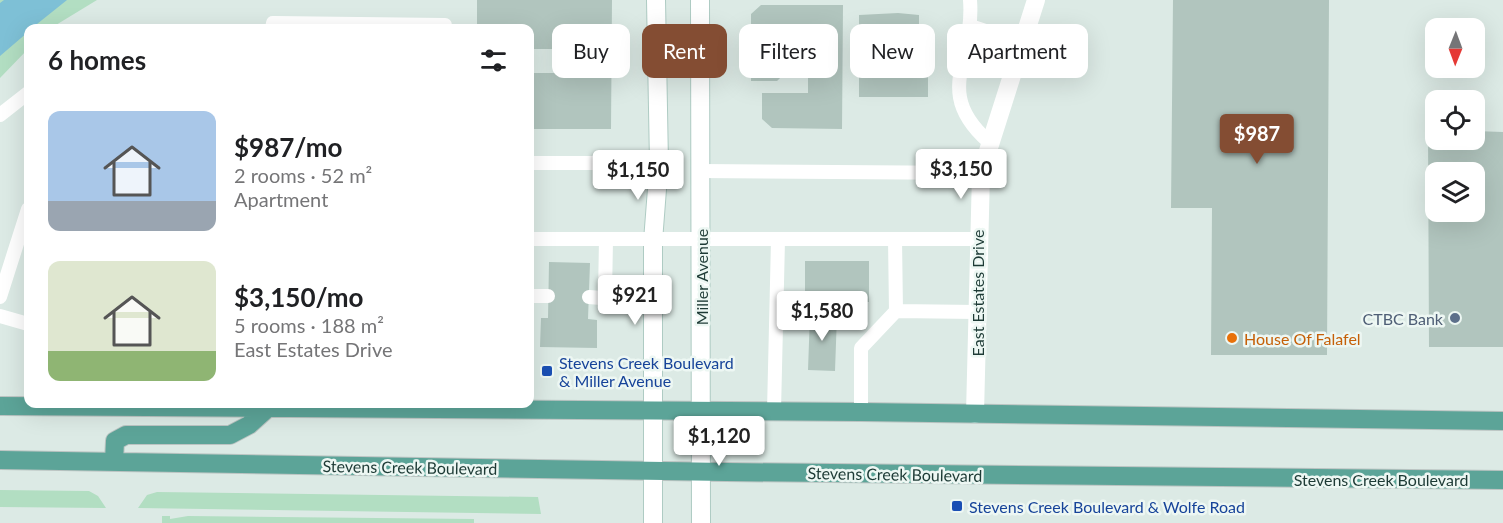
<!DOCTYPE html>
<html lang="en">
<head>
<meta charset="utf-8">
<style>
	body { margin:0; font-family:Lato,sans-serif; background:#f6f6f6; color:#202124; height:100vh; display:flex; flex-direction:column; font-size:22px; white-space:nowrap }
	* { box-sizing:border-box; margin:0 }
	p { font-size:20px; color:#757577 }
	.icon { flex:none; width:33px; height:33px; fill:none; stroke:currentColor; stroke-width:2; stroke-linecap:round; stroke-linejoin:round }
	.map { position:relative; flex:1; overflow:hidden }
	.details { position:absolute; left:24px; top:24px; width:510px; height:384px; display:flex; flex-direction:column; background:#fff; border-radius:12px; box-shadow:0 6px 24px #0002 }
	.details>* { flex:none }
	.top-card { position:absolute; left:552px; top:24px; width:570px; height:54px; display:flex; gap:12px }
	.needle { width:39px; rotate:181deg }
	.buttons { position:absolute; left:1425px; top:18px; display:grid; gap:12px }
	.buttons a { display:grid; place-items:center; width:60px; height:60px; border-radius:12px; background:#fff; box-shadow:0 6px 24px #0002; font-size:30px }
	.price { position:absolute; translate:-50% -51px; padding:0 14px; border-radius:6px; background:#fff; color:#222; font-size:20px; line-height:39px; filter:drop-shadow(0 2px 3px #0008) }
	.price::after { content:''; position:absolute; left:50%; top:36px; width:18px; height:14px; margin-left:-9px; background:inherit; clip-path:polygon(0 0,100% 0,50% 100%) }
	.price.on { background:#844d33; color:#fff }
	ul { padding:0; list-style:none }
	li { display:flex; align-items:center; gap:18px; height:150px; padding:0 24px }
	li span { display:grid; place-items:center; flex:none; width:168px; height:120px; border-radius:12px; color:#555 }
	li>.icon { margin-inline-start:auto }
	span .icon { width:72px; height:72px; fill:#fffc; stroke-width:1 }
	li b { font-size:26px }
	h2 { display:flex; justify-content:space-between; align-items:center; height:72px; padding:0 24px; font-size:26px }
	.pill { padding:0 21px; border-radius:12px; background:#fff; box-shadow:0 6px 24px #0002; font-size:21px; line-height:54px }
	.pill.on { background:#844d33; color:#fff }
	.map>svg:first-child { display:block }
	.green { fill:#b2dec2 }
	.water { fill:#7ec0d6 }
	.building { fill:#b1c5be; fill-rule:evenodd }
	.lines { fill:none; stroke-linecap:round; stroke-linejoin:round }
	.secondary-casing { stroke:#aecbc3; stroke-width:20 }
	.primary-casing { stroke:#bbc4c2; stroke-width:20 }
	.service { stroke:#fff; stroke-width:14 }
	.minor { stroke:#fff; stroke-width:18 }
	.secondary { stroke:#fff; stroke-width:18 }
	.primary { stroke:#5ca498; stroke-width:18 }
	.service-dot { fill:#5c6f8a; stroke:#edf7f3; stroke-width:2 }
	.food-dot { fill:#e8710a; stroke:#edf7f3; stroke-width:2 }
	.transit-dot { fill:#1a4fb4; stroke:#edf7f3; stroke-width:2 }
	.labels { text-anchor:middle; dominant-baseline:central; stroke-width:5; stroke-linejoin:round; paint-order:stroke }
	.street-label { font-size:16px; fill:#1d3a35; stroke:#edf7f3 }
	.service-label { font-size:16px; fill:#4e5e75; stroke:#edf7f3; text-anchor:end }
	.food-label { font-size:16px; fill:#c56008; stroke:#edf7f3; text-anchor:start }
	.transit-label { font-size:16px; fill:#164399; stroke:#edf7f3; text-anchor:start }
</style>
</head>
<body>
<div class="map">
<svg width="1503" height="523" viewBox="0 0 1503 523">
	<rect width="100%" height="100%" fill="#dceae5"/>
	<path class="green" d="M0,0H97L51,28H28V49L0,78Z
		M0,490L89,491L98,496L106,508L0,507Z
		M157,492L538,497L541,514L138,508L147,495Z
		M162,516H170V519L188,516L474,519V523H162Z"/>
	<path class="water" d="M4,0H67L32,28H28V32L0,56V3Z"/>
	<path class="building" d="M477,0H612L611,129H530V28H477ZM534,49H558V73H534Z
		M1173,0H1329L1327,355H1211L1212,208H1171Z
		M761,5H843L842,129L772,128L762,119V93H808V66H798V50H786V72L777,81H751V14Z
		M898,13L919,15V75H928V97H859V15Z
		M1428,131H1436V140H1474V131L1503,132V347H1429ZM1436,172H1474V212H1436Z
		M805,261H869V302L805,301Z
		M549,262L590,263L588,319L597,320V348L540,347L541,318H548Z
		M810,314L837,315L835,371L808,370Z"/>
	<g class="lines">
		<g class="secondary-casing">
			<path id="secondary" d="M700,0L701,523
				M653,523V241L659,163L656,0"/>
		</g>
		<g class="primary-casing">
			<path id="primary" d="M0,406L861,412L1503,421
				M0,460L726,472L1503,480
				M114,461L115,441L126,435H230L249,425L269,407"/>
		</g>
		<path class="service" d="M970,0C975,61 932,92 989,142
			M970,26L1022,43
			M272,28L273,23L445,25V28
			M0,115L28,93
			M530,163H659
			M700,171L981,173
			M530,239H977
			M895,239L896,311
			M530,296H548
			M0,297L28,209
			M589,297L601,298L605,294L606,240
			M0,316L28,324
			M774,411L778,240
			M861,412V348L896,311L977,312"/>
		<path class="minor" d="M975,414L981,173L1036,0"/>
		<use href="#secondary" class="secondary"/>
		<use href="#primary" class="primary"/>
	</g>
	<circle class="service-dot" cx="1455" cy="318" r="6"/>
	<circle class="food-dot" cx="1232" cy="338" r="6"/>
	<g class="transit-dot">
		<rect x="541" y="365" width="12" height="12" rx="3"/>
		<rect x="951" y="500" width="12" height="12" rx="3"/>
	</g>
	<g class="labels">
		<g class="street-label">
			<text transform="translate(701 277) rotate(-90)">Miller Avenue</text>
			<text transform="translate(977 293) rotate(-90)">East Estates Drive</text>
			<text transform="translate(410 467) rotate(1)">Stevens Creek Boulevard</text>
			<text transform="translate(895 474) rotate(1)">Stevens Creek Boulevard</text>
			<text x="1381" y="479">Stevens Creek Boulevard</text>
		</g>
		<g class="service-label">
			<text x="1443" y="318">CTBC Bank</text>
		</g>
		<g class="food-label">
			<text x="1244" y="338">House Of Falafel</text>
		</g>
		<g class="transit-label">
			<text x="559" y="362">Stevens Creek Boulevard<tspan x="559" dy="18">&amp; Miller Avenue</tspan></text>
			<text x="969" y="506">Stevens Creek Boulevard &amp; Wolfe Road</text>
		</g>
	</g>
</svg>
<div class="buttons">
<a><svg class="needle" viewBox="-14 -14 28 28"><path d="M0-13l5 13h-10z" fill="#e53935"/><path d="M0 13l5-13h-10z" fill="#757577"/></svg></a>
<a><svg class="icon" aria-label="locate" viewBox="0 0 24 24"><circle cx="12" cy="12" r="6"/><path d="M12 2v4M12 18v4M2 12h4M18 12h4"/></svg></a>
<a><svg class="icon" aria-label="layers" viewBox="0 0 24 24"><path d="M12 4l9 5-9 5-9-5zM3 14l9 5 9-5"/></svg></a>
</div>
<b class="price on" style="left:1257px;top:165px">$987</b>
<b class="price" style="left:961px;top:200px">$3,150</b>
<b class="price" style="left:638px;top:201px">$1,150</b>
<b class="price" style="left:635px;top:326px">$921</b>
<b class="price" style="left:822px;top:342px">$1,580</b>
<b class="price" style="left:719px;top:467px">$1,120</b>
<div class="top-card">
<a class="pill">Buy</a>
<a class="pill on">Rent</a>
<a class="pill">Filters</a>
<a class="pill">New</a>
<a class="pill">Apartment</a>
</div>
<section class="details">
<h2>6 homes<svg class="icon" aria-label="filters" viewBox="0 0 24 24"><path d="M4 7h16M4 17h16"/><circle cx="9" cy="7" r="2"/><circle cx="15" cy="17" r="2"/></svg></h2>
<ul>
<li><span style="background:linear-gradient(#a9c7e8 75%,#9aa5b1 0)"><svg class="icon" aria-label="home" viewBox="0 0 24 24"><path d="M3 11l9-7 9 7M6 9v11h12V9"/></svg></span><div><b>$987/mo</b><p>2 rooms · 52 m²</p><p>Apartment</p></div></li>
<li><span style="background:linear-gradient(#dfe7d0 75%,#8fb573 0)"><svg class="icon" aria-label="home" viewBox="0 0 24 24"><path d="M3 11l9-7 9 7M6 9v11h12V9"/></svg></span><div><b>$3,150/mo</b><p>5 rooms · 188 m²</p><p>East Estates Drive</p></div></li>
</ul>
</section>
</div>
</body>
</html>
